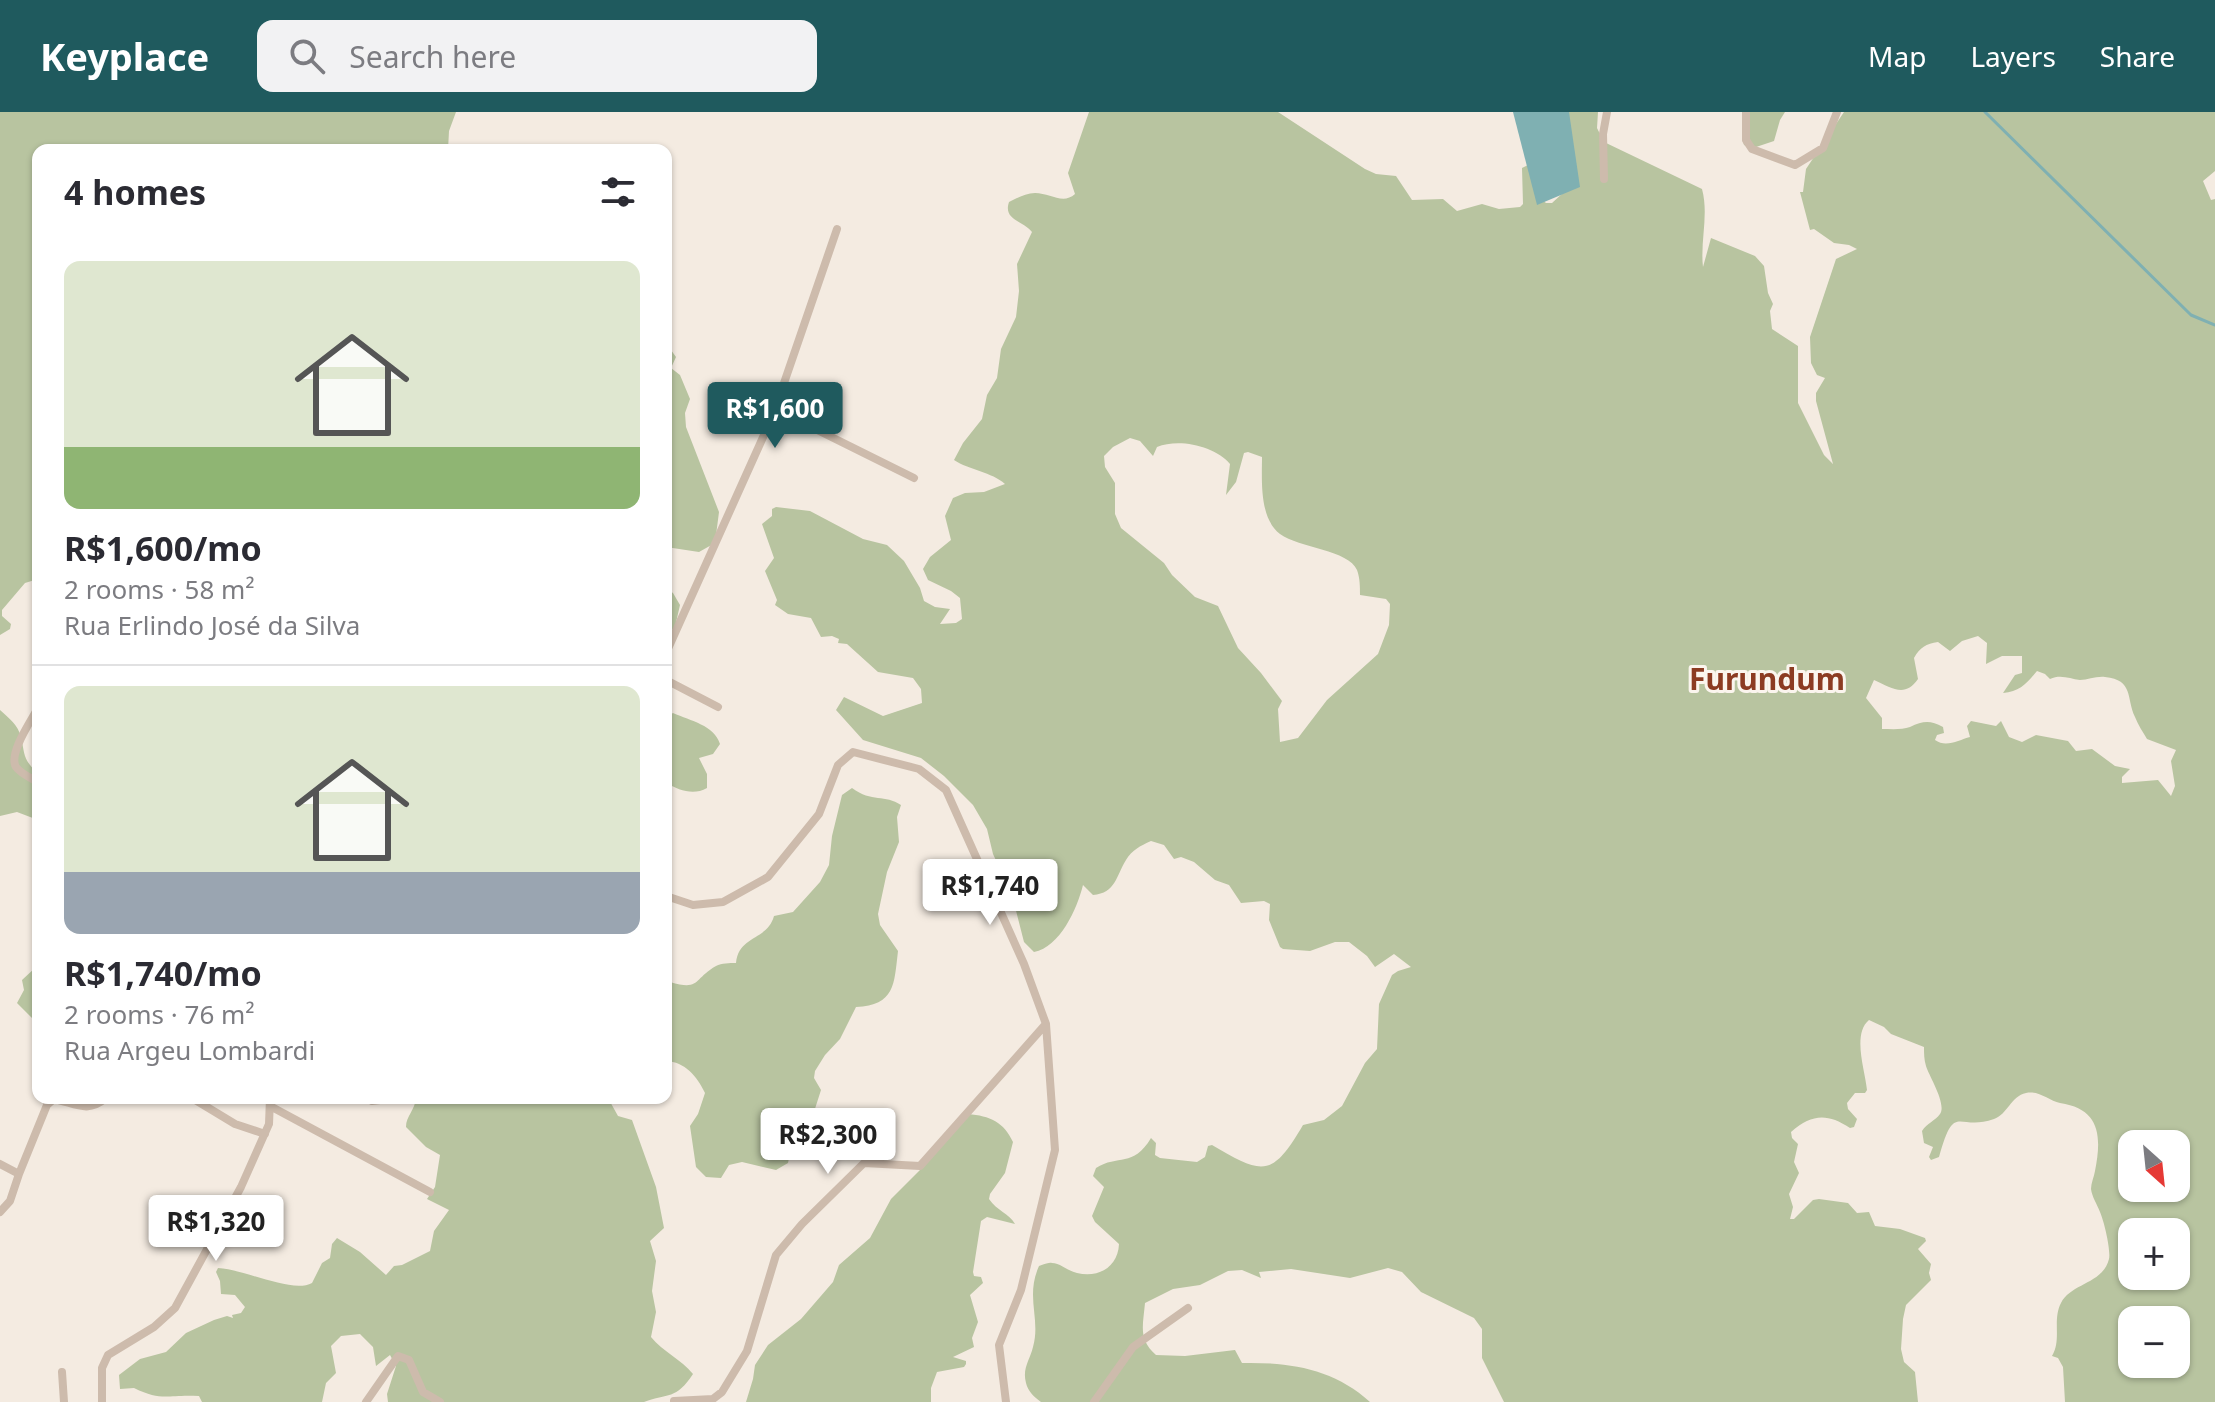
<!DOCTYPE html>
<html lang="en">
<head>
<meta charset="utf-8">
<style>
	body { margin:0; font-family:"Noto Sans",sans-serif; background:#f2f2f3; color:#2b2b33; height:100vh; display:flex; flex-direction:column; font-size:30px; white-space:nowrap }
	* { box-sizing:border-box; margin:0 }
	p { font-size:26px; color:#7c7c81 }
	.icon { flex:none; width:44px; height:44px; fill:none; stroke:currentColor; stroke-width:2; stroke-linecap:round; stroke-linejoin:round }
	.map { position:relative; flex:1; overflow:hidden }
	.panel { position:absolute; left:32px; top:32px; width:640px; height:960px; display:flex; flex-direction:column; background:#fff; border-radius:16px; box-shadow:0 2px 6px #0004 }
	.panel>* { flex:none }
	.needle { width:52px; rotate:153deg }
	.fabs { position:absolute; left:2118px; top:1018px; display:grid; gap:16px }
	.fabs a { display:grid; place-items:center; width:72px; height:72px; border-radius:16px; background:#fff; box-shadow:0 2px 6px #0004; font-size:40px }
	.price { position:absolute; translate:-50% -68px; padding:0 18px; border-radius:8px; background:#fff; color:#222; font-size:26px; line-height:52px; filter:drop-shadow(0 2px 4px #0008) }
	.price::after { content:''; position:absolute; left:50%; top:48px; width:24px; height:18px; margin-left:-12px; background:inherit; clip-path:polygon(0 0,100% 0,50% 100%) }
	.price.selected { background:#1f5a5e; color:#fff }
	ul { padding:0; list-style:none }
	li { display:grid; align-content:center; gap:16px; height:424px; padding:0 32px }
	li+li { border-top:2px solid #e1e1e2 }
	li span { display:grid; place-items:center; height:248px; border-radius:16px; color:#555 }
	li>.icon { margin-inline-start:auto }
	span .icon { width:144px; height:144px; fill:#fffc; stroke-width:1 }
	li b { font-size:34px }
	h2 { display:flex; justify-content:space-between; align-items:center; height:96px; padding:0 32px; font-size:34px }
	header { display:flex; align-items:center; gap:48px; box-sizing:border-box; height:112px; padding:0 40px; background:#1f5a5e; color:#fff }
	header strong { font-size:38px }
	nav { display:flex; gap:44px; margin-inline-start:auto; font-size:28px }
	.search { width:560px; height:72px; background:#f2f2f3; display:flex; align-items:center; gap:20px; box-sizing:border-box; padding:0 28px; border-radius:16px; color:#7c7c81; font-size:30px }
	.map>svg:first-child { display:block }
	.green { fill:#b8c4a0; fill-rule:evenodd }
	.water { fill:#7fb0b2 }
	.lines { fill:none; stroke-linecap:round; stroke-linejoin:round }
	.stream { stroke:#7fb0b2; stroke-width:3 }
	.minor { stroke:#cdbbac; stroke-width:8 }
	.labels { text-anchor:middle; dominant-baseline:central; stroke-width:6; stroke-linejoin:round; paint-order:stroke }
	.district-label { font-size:30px; font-weight:bold; fill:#8c3b22; stroke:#fbf5ee }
</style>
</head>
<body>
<header>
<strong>Keyplace</strong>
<div class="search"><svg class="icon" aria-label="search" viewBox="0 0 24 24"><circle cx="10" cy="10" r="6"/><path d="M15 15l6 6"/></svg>Search here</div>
<nav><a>Map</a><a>Layers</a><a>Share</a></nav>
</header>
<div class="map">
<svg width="2215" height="1290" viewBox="0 0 2215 1290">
	<rect width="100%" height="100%" fill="#f4ebe1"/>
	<path class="green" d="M0,0H456L449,19L448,38H38V467L25,471L2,498V504L11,512L10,517L0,523Z
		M1089,0H1278L1365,57L1376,62L1396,64L1412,88L1443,87L1457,99L1482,92L1499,97L1520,95L1523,92L1522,56L1532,51L1541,87L1546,91H1552L1564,80L1558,0H1598L1597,16L1604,30L1702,77C1709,103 1700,129 1703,155L1711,126L1755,144L1764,154L1768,181L1773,192L1770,199L1772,217L1798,234V291L1824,343L1833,352L1816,289V281L1825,266L1817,263L1811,251L1810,225L1836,147L1857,137L1849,133L1834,131L1814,117L1810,118L1800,80H1803L1806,57L1844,0H2215V59L2203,69L2211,88L2215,87V1290H2065L2063,1255L2058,1246L2052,1244C2062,1228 2052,1208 2061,1191C2071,1171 2103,1172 2109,1147C2111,1138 2104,1109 2100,1100C2097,1092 2092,1085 2091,1077C2091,1071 2094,1065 2095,1059C2102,1024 2100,997 2060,991C2049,989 2039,978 2026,981C2011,984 2007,1003 1994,1007C1957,1020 1955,988 1939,1045L1931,1048L1929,1045L1933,1035L1924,1031L1922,1019C1927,1011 1935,1009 1940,1002C1947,992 1929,964 1926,954C1924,948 1924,941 1924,935L1891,922L1884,915L1869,908C1852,922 1865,958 1867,978L1865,981H1855L1847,991L1848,997L1857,1007L1854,1015L1850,1016C1827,1001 1812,1002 1791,1020L1792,1026L1798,1032L1794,1050L1799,1061L1789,1082L1793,1095L1790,1107H1794L1813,1088L1819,1087L1848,1091L1857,1101L1869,1100L1875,1114L1900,1117L1925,1126L1926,1129L1918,1137L1931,1152L1929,1161L1931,1168L1906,1193L1903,1207L1901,1237L1904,1250L1915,1260L1918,1290H1504L1482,1246V1217L1474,1206L1421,1180L1402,1160L1388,1156L1350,1166L1291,1157L1259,1160L1261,1166L1242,1158L1228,1159L1200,1173L1173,1177L1145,1191C1143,1214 1138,1227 1156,1243L1185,1244L1235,1238L1242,1251C1290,1250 1334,1257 1370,1290H1041C1034,1285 1028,1279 1026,1271C1022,1256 1030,1248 1033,1235C1041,1207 1025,1185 1039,1154C1043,1153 1048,1150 1052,1151C1060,1151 1068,1159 1077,1161C1099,1166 1118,1155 1119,1132L1095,1110L1092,1104L1104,1075L1093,1064L1096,1056C1118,1042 1133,1056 1151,1026L1156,1031L1155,1043L1160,1046L1197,1050L1205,1045L1208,1034L1212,1033C1263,1063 1272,1066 1303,1013L1324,1008L1342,994L1365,951L1377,937L1379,892L1392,863L1398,859L1411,855L1394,842L1375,855L1367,844L1349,830H1335L1310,839L1283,837L1280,835L1269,808L1270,792L1264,789L1241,791L1229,773L1215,768L1194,750L1181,745L1174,747L1164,733L1151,729C1140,734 1132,738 1126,748C1116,764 1116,781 1093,783L1083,773C1077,797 1060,835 1034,840L1024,830L1012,783L993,742L987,717L973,693L944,664L921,646L863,628L836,598L844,585L883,604L922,591L921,577L913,566L878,560L847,532L838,531L839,527L832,524L821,525L811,506L788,502L775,493L777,488L765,459L774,446L762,412L772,404V397L776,395L810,399L863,427L887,433L904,449L920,476L924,489L935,495L950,497L940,512L956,511L962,507L960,486L951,479L928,468L923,457L930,445L951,428L945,404L953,386L965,381L984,380L1005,372C992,360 969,358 954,348L963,331L982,307L987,283L997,266L1001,237L1016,205L1019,179L1017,152L1032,120C1022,108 1003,108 1009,90C1017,86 1026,81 1035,81C1050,81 1063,93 1075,82L1068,61ZM1130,326L1140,329L1153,344L1157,335C1179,326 1215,334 1230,352L1226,383L1236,370L1244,341L1248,340L1262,345C1262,368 1259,406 1280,422C1299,436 1349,438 1357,458C1360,466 1360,475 1360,483L1386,487L1390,492L1389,513L1378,542L1327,588L1298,626L1280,630L1278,597L1282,589L1261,561L1238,536L1218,494L1195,485L1172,463L1164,451L1121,416L1115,402V371L1105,355L1104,344L1113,335ZM1978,524L1987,531L1986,552L2002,544H2022V561L2015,563L2003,581C2020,580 2027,571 2037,559L2045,562L2050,567C2061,562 2070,567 2080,568C2088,568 2096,564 2105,565C2134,568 2126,586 2135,605C2138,613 2143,620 2147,627L2176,638L2171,649L2175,674L2171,684L2158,668L2122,671V665L2130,657L2115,654L2092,637L2076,639L2068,629L2036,623L2022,630L2009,625L2001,609L1996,614L1971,609L1967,614L1970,625C1959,628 1946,636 1935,628L1937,623L1944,621L1943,615C1930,608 1923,609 1910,615C1902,618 1891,617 1882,617V606L1866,586L1874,568C1892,576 1905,586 1918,567L1914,546C1920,535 1926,532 1938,530L1950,539L1962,529ZM2132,1032H2176V1076H2132ZM2132,1120H2176V1164H2132ZM2132,1208H2176V1252H2132Z
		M1747,0H1785L1780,8L1774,29L1753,36L1744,33L1742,26Z
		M666,231L676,245L671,256L680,263L690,287L685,301L686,315L719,400L715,431L699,440L666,435Z
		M666,476L673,481L680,493L675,515L666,523Z
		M0,598C9,606 18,613 21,625C25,643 23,648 38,661V708L17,700L0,704Z
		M673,601C691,609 714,613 720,632L713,642L699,646L707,662V676C693,684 679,678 666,671V605Z
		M852,676C872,691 885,682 901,693L897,705L899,730L887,760L878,802L880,813L898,839C894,873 895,893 856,895L840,927L825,943L815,959L814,966L821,978L813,1003L794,1020L788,1051L776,1058L742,1050L729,1053L721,1066L706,1065L696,1055L690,1014L698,1002L705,981C697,964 685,950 666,949V879L670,870C701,879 693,867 716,854C722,851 729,851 736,851C739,823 767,829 774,804L793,800L820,770L829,753L832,724L842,683Z
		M38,828V930L34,908L17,891L24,878L22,868L36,855Z
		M416,986H608L618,1004L632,1008L656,1075L664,1116L650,1129L656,1149L652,1179L656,1200L651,1225C663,1240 681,1247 693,1262C676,1288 668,1281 644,1290H388L387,1282L396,1254L390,1243L376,1254L373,1235L360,1222L341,1224L331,1234L336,1261L326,1271L322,1290H202L199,1284C167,1282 163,1290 134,1276L120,1277L119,1263L140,1247L166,1240L186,1221L214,1208L227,1204L233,1206L232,1203L241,1201L245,1195L235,1183L221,1182L220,1169L216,1160L218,1156C244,1157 292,1182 312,1171L322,1151L330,1146L332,1132L337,1126L360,1140L386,1163L394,1154L402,1153L430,1139L434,1119L449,1098L427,1087L435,1075L440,1043L426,1035L406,1015C406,1004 415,998 416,986Z
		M968,1002C990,1004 1004,1010 1013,1030L1005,1061L990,1082L989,1087C997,1099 1009,1101 1015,1112L987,1105L981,1109L973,1160L974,1164L981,1165L983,1171L970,1183L978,1210L972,1226L974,1235L953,1245L966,1249V1252L964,1255L937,1260L931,1276V1290H746L753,1267L755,1253L768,1233L801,1207L833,1170L839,1153L870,1126L891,1087L920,1058L924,1048Z"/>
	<path class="water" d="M1513,0H1569L1580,75L1537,93Z"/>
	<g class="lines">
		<path class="stream" d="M1985,0L2191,203L2215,213"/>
		<path class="minor" d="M1746,0V28L1752,37L1795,53L1823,36L1837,0
			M1604,67L1603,22L1607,0
			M775,297L914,366
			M666,541L773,303L837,117
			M666,568L718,595
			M38,596C31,609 8,642 16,655C21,662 31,666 38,670
			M666,784L693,793L723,790L768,765L819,702L838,653L853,640L919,657L946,678L1024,852L1046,912L1055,1038L1021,1178L999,1233L1006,1290
			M192,986L235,1012L265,1022
			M367,986L372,989L397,986
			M270,994L430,1080
			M0,1052L19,1062L10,1089L0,1100
			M19,1062L47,993L54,987C75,991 87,1002 106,986
			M62,1260L64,1290
			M674,1289L713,1287L722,1280L747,1239L776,1143L802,1112L864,1051L920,1054L1045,913
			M102,1290V1256L108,1243L154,1215L175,1196L241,1075L269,1012L270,986
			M366,1290L398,1244L409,1248L423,1280L440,1290
			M1094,1290L1133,1235L1188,1196"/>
	</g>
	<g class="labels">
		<g class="district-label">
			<text x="1767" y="566">Furundum</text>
		</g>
	</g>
</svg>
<div class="fabs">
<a><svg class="needle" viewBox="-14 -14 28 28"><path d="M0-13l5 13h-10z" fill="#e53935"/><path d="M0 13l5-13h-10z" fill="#7c7c81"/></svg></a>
<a>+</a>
<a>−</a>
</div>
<b class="price selected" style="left:775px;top:338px">R$1,600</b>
<b class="price" style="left:990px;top:815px">R$1,740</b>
<b class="price" style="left:828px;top:1064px">R$2,300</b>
<b class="price" style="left:216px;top:1151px">R$1,320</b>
<section class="panel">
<h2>4 homes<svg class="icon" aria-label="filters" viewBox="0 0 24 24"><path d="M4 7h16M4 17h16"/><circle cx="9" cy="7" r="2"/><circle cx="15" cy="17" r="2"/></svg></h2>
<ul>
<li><span style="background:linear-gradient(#dfe7d0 75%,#8fb573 0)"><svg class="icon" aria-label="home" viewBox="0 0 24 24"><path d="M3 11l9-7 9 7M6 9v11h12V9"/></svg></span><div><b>R$1,600/mo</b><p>2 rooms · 58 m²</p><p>Rua Erlindo José da Silva</p></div></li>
<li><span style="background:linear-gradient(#dfe7d0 75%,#9aa5b1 0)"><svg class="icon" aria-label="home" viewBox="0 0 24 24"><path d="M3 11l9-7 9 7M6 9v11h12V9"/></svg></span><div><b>R$1,740/mo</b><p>2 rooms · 76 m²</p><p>Rua Argeu Lombardi</p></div></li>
</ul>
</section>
</div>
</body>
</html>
